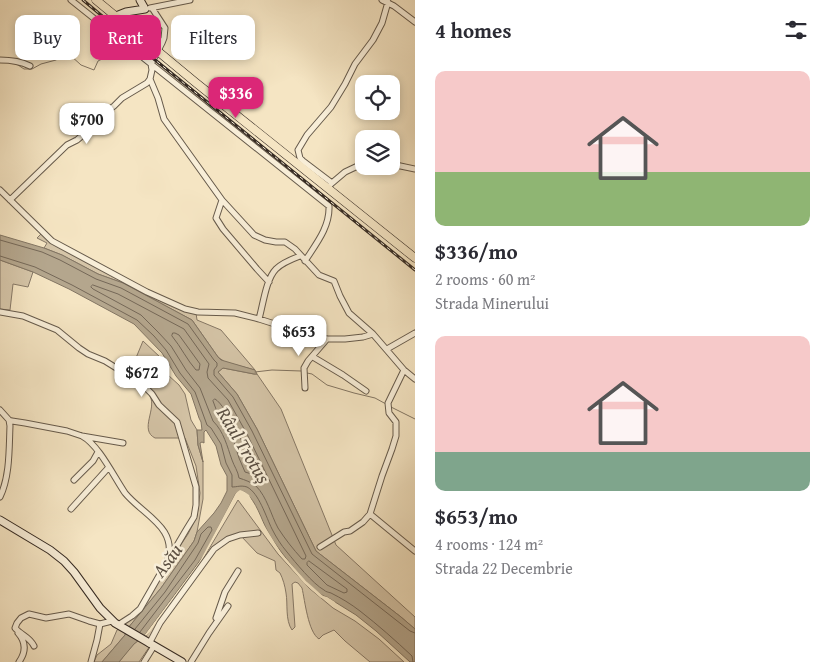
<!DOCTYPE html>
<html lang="en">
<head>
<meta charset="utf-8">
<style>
	body { margin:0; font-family:"Gentium Book Plus",serif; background:#f7f7f7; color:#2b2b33; height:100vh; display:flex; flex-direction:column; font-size:19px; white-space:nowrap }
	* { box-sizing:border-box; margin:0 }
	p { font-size:16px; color:#7c7c81 }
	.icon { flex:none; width:28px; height:28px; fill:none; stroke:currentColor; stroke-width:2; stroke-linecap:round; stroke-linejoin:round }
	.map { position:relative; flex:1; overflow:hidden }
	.sheet { display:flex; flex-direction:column; background:#fff; width:415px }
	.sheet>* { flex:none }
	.hud { position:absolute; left:15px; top:15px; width:325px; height:45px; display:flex; gap:10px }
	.controls { position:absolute; left:355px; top:75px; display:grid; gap:10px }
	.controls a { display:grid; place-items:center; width:45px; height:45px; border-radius:10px; background:#fff; box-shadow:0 2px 8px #0003; font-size:25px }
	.price { position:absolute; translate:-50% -42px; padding:0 11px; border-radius:10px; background:#fff; color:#222; font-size:16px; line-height:32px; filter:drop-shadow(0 1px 2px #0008) }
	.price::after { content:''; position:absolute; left:50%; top:30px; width:15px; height:11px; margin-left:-8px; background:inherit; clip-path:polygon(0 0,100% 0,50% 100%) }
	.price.active { background:#db2777; color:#fff }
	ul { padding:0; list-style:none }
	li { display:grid; align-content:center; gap:10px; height:265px; padding:0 20px }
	li span { display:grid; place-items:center; height:155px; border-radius:10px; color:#555 }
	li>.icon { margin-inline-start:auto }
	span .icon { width:90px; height:90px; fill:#fffc; stroke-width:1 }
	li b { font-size:21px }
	h2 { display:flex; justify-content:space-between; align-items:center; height:60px; padding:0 20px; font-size:21px }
	.pill { padding:0 18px; border-radius:10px; background:#fff; box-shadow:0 2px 8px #0003; font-size:18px; line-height:45px }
	.pill.active { background:#db2777; color:#fff }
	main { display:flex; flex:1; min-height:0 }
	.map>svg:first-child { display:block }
	.green { fill:#d5c5a8; stroke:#867866 }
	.water { fill:#b4a68d; stroke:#827563 }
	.pier { fill:#f5e5c3 }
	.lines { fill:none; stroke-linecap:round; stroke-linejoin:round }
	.shore { stroke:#756858; stroke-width:1 }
	.stream { stroke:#827563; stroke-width:1 }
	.street-casing { stroke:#665a4b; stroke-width:7 }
	.secondary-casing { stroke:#362b23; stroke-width:9 }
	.primary-casing { stroke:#362b23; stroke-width:9 }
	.street { stroke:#f8eed8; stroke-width:5 }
	.secondary { stroke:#f8eed8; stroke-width:7 }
	.primary { stroke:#f5e5c3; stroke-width:8 }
	.rail-casing { stroke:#362b23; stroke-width:3 }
	.rail { stroke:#f8eed8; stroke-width:1; stroke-dasharray:4; stroke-linecap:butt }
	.labels { text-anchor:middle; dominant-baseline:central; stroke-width:5; stroke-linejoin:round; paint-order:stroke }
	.water-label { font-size:19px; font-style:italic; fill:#5c5043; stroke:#f8eed8 }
</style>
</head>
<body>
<main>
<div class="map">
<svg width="415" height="662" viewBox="0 0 415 662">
	<rect width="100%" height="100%" fill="#f5e5c3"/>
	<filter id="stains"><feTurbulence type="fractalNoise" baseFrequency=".004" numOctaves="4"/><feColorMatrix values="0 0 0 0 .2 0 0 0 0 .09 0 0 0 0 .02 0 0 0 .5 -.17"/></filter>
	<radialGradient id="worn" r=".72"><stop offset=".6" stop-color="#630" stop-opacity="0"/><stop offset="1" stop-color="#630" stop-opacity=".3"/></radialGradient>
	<path class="green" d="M44,231L54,240L124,278L196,313L197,320L221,330L255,370L225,362L218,357L192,320L123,283L98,274L62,255L44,248L47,243L37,238Z
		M0,260L33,272L28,287L13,284L10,310L0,309Z
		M143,341L161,358L168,375L179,385L185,394L191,420L197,430L198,445L203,462V499L197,532L194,541L161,588L128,628L125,635L102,662H94L97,655L111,644L117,630L124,625L126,619L139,607L188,534L197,516L200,493L196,466L185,438H155C139,430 157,409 150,396C146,388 135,383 128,377Z
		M223,368L254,374H257L281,409L336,545L415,617V629L401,617L316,551L257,429L237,394L218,372Z
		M238,500L278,554L309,588L333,608L355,621L379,639L404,662H370L345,641L334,630L323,635L319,639C308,632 305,601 302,588L298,583L295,582L292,584L295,627L292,630C285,620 288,604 286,593C285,586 283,579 280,573L276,570L275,561L257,553L241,536L222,545L216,550L163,623L152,643L139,662H119C127,652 135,640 147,635L200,564Z"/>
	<path class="water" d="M0,235L44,248L62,255L98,274L123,283L192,320L218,357L221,360L255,370L257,374H254L223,368L218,372L237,394L257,429L316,551L401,617L415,629V662H410L376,631L356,615L327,597C313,595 275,546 268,532C261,519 257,502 245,492L236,493L204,555L144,636L134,644L119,662H102L125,635L128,628L161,588L194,541L197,532L214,513L221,503L227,491V476L221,465L216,446L206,430L204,432V443L202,442L200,443L203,462L198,445L197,430H202L201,422L199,418L191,394L176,376L162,353L134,324L69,289L33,272L0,260Z"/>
	<path class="pier" d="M240,490L245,492L249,495L259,517L281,553L306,581L323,596L327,597L335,602L336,605L326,599L321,598L304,583L280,555L266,533L251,503L247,497L240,493L237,497L200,564L150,632L147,635L144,636L199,563L236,493Z"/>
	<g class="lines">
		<path class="shore" d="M0,240L42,252L60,260L96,279L121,288L188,324L214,360L217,363V366L214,370V375L233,397L252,431L312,554L410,631L415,633
			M0,256L35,267L72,285L137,320L154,336L166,350L180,373L195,392L207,425L211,428L221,444L226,463L232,475V487C237,487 241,485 247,487C259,493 266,517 272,529C276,537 281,545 287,552C295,562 313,584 324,590C326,592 328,592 331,593C341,598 351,604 360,611C378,625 395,640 412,656L413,662
			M93,285L118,294L184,329L209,364L207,372L208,378L228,400L247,434L306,556L305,559H302C293,549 285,539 278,528C271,515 267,497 256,486C251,482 245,480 239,478C238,471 234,466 232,460C227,446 224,432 213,421L200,388L186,370L171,346L158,332L141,315L93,289L91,287Z
			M173,333H175L179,335L200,364L199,370H196C187,360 181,347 172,336Z
			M215,399C227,405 249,457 256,472L255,475L245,472L239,458L233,439L219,417L213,401Z
			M309,561L347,589V592L344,593L327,585L307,565V563Z
			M135,629L165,592L198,543L201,534L208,527H211L212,530L195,560L140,632"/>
		<path class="stream" d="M131,24L136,14
			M15,63L24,69H32L41,64L56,60L66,53L70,55L81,65L94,70L98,61L110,55L122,45
			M255,372L272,370L301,371
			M307,373L312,374L327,385L354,393L375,398L386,404
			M391,407L415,419"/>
		<g class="street-casing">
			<path id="street" d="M71,0L329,206C330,227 316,244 305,261
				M382,0L394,6L415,22
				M150,8L190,0
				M152,8L165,28L164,38L162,43L151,64L152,70L150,79L158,98L164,119L222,200L254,235L265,240L276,242H285L295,249L319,275L334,281L340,296L349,313L373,334L404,370L415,379
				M0,60C12,60 20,61 30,66
				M391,164L415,169
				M332,183L345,172L364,163
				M327,188L332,183L303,161L300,158L298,150L307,135L331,107L345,84L355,64L373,40L382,23L388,2
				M0,190L52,241L147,292L185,309L198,312L235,313L259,319L303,333L325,339H345L363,337L373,334
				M10,200L67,145L77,140L84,134L94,121L114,106L122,98L147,83L150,79
				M222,200L216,218L223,229L257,269L269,282
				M0,312L23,316L57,330L79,348L88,354L105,361L142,384L152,394L159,405L177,422L196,487V505L194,517L186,530L176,547L170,551
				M259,319C263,305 266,279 276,269C282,263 292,259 300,256
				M387,349L415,333
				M313,357L343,375L366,391
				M305,388L304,368L308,361L327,339
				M0,410L9,420L12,421L25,423L67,431L82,436L123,443
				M82,436C99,445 114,477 125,493C143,515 179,528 167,562L140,609L132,616L118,625
				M74,480L93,461L98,452
				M0,497C10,476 9,449 10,426L9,420
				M71,509L109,467
				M370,514L415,551
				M320,547L344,532L350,531L363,522L370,514L382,476L392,449L396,436V422L389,413L388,403L404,370
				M216,618L225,592L238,571
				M18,633C26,642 26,652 19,662
				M149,644L160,623L214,549L228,539L240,535L258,533
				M34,646C30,637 21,635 15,628L17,623L21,618L29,614L46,618L69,614L89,621L100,624L112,621
				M91,662L97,640L100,624
				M144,662L154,646
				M191,662L209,633L228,606"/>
		</g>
		<g class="secondary-casing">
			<path id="secondary" d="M116,16L126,12L145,9L140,0
				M0,520L50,550L64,561L74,572L100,608L115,623L182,662"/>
		</g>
		<g class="primary-casing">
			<path id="primary" d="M96,0L195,82L415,258"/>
		</g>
		<use href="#street" class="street"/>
		<use href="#secondary" class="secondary"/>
		<use href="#primary" class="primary"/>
		<g class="rail-casing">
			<path id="rail" d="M83,0L149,55L415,270"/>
		</g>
		<use href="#rail" class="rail"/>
	</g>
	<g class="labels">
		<g class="water-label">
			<text transform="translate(244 445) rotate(59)">Râul Trotuș</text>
			<text transform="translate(167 560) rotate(-54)">Asău</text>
		</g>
	</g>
	<rect width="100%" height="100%" filter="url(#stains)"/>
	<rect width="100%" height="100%" fill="url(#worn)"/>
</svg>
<div class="controls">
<a><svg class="icon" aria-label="locate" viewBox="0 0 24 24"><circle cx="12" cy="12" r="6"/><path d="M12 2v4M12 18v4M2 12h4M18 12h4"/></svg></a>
<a><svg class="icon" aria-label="layers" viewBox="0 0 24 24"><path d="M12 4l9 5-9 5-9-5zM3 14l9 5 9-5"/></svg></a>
</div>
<b class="price active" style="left:236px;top:119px">$336</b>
<b class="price" style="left:87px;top:145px">$700</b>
<b class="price" style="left:299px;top:357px">$653</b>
<b class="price" style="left:142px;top:398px">$672</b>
<div class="hud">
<a class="pill">Buy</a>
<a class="pill active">Rent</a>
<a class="pill">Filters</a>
</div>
</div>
<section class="sheet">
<h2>4 homes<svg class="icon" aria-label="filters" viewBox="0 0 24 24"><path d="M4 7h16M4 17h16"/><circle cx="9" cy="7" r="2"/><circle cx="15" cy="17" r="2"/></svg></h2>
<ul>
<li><span style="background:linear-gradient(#f6c9c9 65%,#8fb573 0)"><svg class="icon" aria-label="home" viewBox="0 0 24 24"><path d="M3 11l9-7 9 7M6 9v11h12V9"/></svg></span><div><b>$336/mo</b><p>2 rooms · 60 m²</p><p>Strada Minerului</p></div></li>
<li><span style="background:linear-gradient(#f6c9c9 75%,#7fa58c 0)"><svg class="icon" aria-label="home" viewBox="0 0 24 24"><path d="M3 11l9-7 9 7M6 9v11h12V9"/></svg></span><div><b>$653/mo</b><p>4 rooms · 124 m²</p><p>Strada 22 Decembrie</p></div></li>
</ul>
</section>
</main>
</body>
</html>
